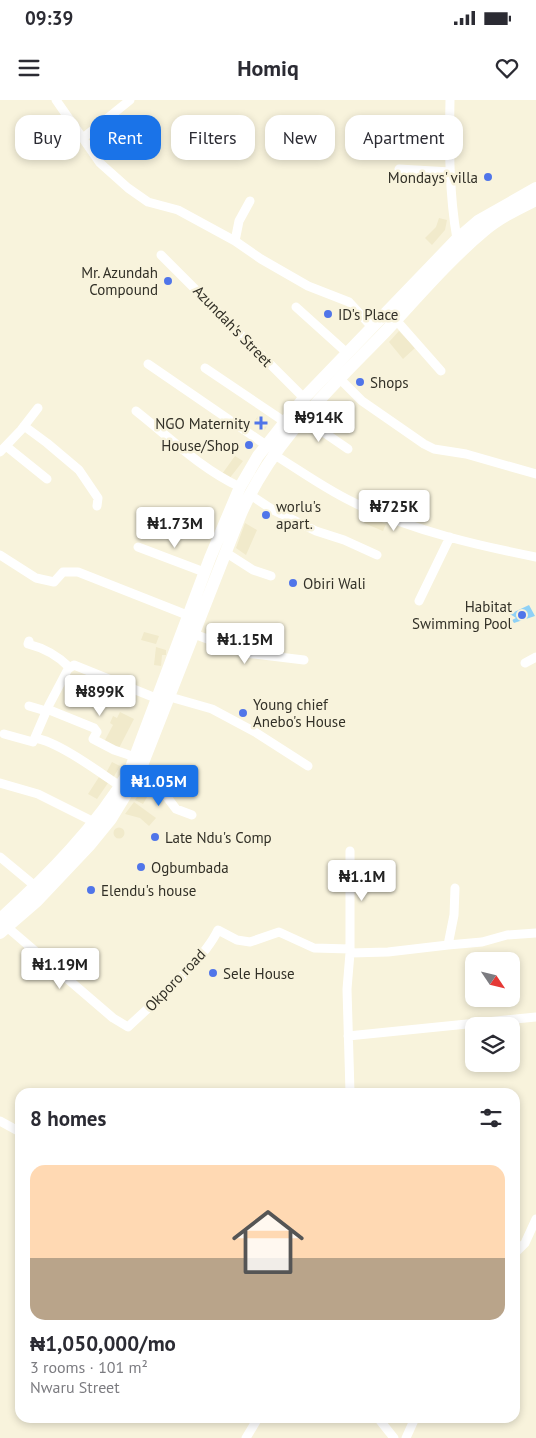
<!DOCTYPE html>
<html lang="en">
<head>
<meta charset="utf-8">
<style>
	body { margin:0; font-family:"PT Sans",sans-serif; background:#f7f7f7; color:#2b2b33; height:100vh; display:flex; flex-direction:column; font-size:19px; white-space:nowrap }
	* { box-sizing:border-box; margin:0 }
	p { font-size:16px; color:#7c7c81 }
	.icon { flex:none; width:28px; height:28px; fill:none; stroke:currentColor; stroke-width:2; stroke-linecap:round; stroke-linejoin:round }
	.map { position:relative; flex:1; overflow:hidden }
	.panel { position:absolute; left:15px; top:988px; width:505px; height:335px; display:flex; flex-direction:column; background:#fff; border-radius:15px; box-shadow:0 2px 8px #0003 }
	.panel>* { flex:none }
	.banner { position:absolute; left:15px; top:15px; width:506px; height:45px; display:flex; gap:10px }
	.needle { width:32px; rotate:125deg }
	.tools { position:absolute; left:465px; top:852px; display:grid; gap:10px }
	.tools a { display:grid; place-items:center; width:55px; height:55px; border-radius:10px; background:#fff; box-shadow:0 2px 8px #0003; font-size:25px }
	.price { position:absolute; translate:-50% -42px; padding:0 11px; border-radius:5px; background:#fff; color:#222; font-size:16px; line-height:32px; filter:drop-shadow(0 1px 2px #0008) }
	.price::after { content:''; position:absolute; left:50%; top:30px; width:15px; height:11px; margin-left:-8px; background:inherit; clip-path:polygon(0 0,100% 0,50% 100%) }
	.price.active { background:#1a73e8; color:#fff }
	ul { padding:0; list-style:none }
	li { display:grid; align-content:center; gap:10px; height:265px; padding:0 15px }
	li+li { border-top:1px solid #e1e1e2 }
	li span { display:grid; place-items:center; height:155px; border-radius:15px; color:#555 }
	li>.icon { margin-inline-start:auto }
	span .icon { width:90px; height:90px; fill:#fffc; stroke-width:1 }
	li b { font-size:21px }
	h2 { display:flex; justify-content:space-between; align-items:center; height:60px; padding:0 15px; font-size:21px }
	.chip { padding:0 18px; border-radius:15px; background:#fff; box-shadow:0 2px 8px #0003; font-size:18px; line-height:45px }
	.chip.active { background:#1a73e8; color:#fff }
	.status { display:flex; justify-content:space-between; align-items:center; height:35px; padding:0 25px; background:#fff; direction:ltr }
	.status svg { height:14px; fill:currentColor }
	header { display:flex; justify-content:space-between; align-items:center; height:65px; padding:0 15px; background:#fff; font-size:22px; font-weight:600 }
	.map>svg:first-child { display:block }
	.built { fill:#f1eacb }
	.water { fill:#8fd1f6 }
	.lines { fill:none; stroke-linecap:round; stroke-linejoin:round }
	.minor { stroke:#fff; stroke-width:9 }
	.secondary { stroke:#fff; stroke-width:12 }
	.poi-dot { fill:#5075e9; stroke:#f8f3dc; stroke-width:2 }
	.labels { text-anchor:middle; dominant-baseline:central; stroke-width:5; stroke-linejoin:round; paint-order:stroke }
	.poi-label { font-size:15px; fill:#323027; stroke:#f8f3dc; text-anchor:start }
	.street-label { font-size:15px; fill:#323027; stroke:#f8f3dc }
</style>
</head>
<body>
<div class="status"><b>09:39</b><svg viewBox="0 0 49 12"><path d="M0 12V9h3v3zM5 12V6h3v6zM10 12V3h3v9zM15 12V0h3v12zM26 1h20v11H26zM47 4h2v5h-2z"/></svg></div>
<header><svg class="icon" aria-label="menu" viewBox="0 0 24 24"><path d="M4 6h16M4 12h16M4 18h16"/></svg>Homiq<svg class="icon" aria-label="heart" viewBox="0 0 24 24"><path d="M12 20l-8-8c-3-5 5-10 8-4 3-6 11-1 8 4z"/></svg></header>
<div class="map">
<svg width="536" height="1338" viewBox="0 0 536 1338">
	<rect width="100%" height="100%" fill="#f8f3dc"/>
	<path class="built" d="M439,118L447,120L445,130L432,145L425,138L436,127Z
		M399,231L415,248L403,259L389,242Z
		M325,306L333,313L322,329L312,322Z
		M258,316L269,323L264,331L253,323Z
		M235,356L243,361L229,379L222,374Z
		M367,415L386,424L383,431L364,423Z
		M245,423L257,430L246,455L236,448Z
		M144,532L159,536L156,544L141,540Z
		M156,547L166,550V555H162L161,566L154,565Z
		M120,612L134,619L118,650L104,642L113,625L110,623L113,616L117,618Z
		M112,662L120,666L113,678L106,673Z
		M99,677L108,683L97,699L88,694Z
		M147,681L155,684L143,704L135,700Z
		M134,702L156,718L149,726L140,718L125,714Z
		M113.5 733a5.5 5.5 0 1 1 11 0a5.5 5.5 0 1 1-11 0Z"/>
	<path class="water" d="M529,505L535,516L514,523L512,520L516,518L510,514Z"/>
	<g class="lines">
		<path class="minor" d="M56,0L100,63L128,88L148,102L178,110L235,141
			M450,0C449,46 449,93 457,139
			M83,38L130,0
			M399,69L450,72
			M250,101L239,121L235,141L261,159L308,186L349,202L371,226
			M161,155L304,298
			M296,207L347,253
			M396,220L441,271
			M148,264L266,345
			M205,268L285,322
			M339,278L362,301L424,344L434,349L466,354L536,374
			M136,311C169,337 201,369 240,387
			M303,318L348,349
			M24,326L47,343L79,370L98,398L97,406
			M6,346L47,379
			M0,352L21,330L38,308
			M273,354C301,371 329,392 359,405C416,431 475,445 536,457
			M249,394L273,410L316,431L344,440L377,455
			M138,447L204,472
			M225,452L253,470L271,476
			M0,455L36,478L54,482L63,472H78L187,515
			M419,501L450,437
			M194,534L245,553L304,560
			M29,541L28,544C44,548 58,556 69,567
			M525,563L536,557
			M170,597L212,609L255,632L308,666
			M29,606L46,611
			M47,609L94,628L97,632L93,639L114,650L135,657
			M4,634L33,642L49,605L68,569L74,565L158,599
			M35,638C59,642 99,672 120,686
			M139,673L158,685L176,709L192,715
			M0,683L38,694L94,722
			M350,751V853
			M0,757L35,786
			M455,788L454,815L448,845L482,842L507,835L536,833
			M7,827L113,918L128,927C155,901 202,863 218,830L237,840L250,842L279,832L314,848L350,849
			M348,936L536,917
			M350,992L347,889L350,853L388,852L448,845
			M0,1021L20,1032
			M515,1153L525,1143L536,1119
			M378,1318L394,1338
			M246,1338L258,1318
			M406,1338L415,1318"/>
		<path class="secondary" d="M0,819C49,775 96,727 130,670L210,458L240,387L258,356L304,298L457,139L478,121L536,88
			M0,833L37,801L89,746L111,719L139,673L240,416C271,342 330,289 385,232C417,198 448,161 484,131C499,118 518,109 536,100"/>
	</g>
	<g class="poi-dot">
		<circle cx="488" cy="77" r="5"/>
		<circle cx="168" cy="181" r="5"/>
		<circle cx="328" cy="214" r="5"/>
		<circle cx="360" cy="282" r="5"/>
		<path d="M258.5 315.5h5v5h5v5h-5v5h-5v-5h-5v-5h5z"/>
		<circle cx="249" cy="345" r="5"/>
		<circle cx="266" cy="415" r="5"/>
		<circle cx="293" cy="483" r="5"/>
		<circle cx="522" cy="515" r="5"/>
		<circle cx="243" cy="613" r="5"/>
		<circle cx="155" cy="737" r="5"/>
		<circle cx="141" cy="767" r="5"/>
		<circle cx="91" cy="790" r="5"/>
		<circle cx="213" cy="873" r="5"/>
	</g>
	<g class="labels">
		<g class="poi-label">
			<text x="478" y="77" text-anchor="end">Mondays' villa</text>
			<text x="158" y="172" text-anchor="end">Mr. Azundah<tspan x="158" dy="17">Compound</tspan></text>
			<text x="338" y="214">ID's Place</text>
			<text x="370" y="282">Shops</text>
			<text x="250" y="323" text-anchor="end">NGO Maternity</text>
			<text x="239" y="345" text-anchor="end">House/Shop</text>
			<text x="276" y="406">worlu's<tspan x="276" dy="17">apart.</tspan></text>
			<text x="303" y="483">Obiri Wali</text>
			<text x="512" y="506" text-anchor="end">Habitat<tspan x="512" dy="17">Swimming Pool</tspan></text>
			<text x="253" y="604">Young chief<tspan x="253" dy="17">Anebo's House</tspan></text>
			<text x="165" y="737">Late Ndu's Comp</text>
			<text x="151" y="767">Ogbumbada</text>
			<text x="101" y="790">Elendu's house</text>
			<text x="223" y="873">Sele House</text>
		</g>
		<g class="street-label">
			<text transform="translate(233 226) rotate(46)">Azundah's Street</text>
			<text transform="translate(175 880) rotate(-46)">Okporo road</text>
		</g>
	</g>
</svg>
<div class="tools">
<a><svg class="needle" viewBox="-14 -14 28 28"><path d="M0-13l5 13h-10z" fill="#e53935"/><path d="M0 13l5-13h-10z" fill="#7c7c81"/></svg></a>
<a><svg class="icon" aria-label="layers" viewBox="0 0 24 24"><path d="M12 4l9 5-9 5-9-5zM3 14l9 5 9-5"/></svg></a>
</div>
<b class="price" style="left:319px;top:343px">₦914K</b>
<b class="price" style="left:394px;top:432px">₦725K</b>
<b class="price" style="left:175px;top:449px">₦1.73M</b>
<b class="price" style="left:245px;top:565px">₦1.15M</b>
<b class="price" style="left:100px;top:617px">₦899K</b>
<b class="price active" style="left:159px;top:707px">₦1.05M</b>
<b class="price" style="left:362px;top:802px">₦1.1M</b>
<b class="price" style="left:60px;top:890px">₦1.19M</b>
<div class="banner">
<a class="chip">Buy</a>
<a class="chip active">Rent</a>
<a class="chip">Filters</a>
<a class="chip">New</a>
<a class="chip">Apartment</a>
</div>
<section class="panel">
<h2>8 homes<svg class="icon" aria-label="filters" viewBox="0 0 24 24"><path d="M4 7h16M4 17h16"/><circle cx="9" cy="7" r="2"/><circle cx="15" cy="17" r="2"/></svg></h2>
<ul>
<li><span style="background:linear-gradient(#ffd9b3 60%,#b9a48a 0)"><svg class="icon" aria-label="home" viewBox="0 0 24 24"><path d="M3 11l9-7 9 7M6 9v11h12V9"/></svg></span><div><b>₦1,050,000/mo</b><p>3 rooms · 101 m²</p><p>Nwaru Street</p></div></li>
</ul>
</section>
</div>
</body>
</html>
